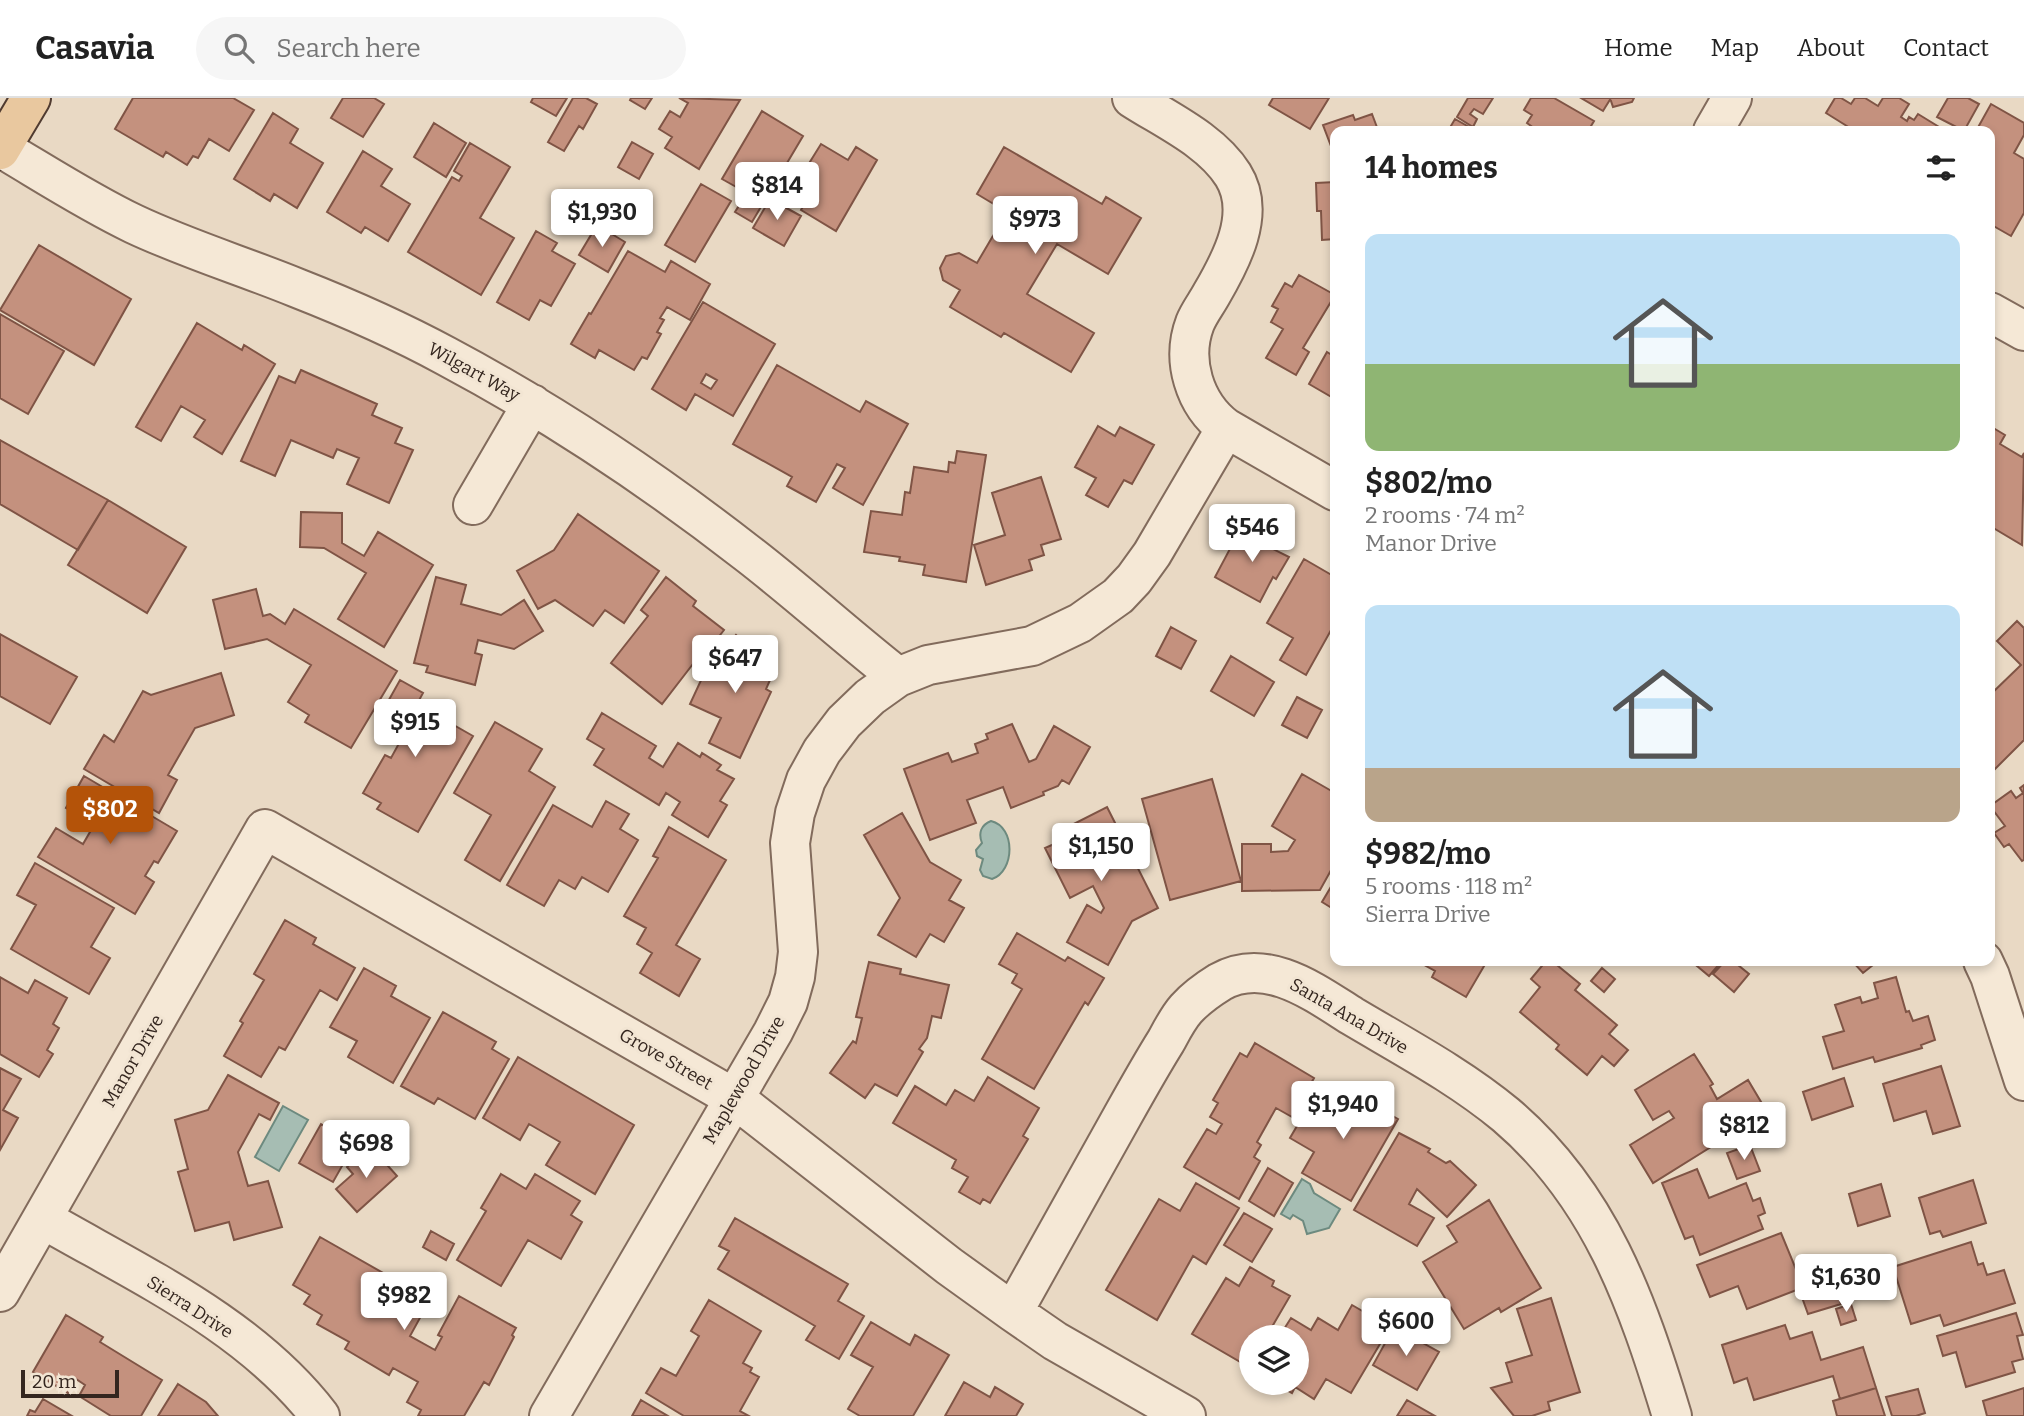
<!DOCTYPE html>
<html lang="en">
<head>
<meta charset="utf-8">
<style>
	body { margin:0; font-family:Bitter,serif; background:#f6f6f6; color:#222; height:100vh; display:flex; flex-direction:column; font-size:26px; white-space:nowrap }
	* { box-sizing:border-box; margin:0 }
	p { font-size:23px; color:#767676 }
	.icon { flex:none; width:38px; height:38px; fill:none; stroke:currentColor; stroke-width:2; stroke-linecap:round; stroke-linejoin:round }
	.map { position:relative; flex:1; overflow:hidden }
	.panel { position:absolute; left:1330px; top:28px; width:665px; height:840px; display:flex; flex-direction:column; background:#fff; border-radius:14px; box-shadow:0 4px 10px #0003 }
	.panel>* { flex:none }
	.fabs { position:absolute; left:1239px; top:1227px; display:grid; gap:14px }
	.fabs a { display:grid; place-items:center; width:70px; height:70px; border-radius:50%; background:#fff; box-shadow:0 4px 10px #0003; font-size:35px }
	.scale { position:absolute; left:21px; bottom:18px; width:98px; box-sizing:border-box; padding-left:7px; border:4px solid #34261f; border-top:0; font-size:19px; line-height:24px; white-space:nowrap; color:#34261f; -webkit-text-stroke:5px #f2e5d3; paint-order:stroke }
	.price { position:absolute; translate:-50% -60px; padding:0 16px; border-radius:7px; background:#fff; color:#222; font-size:23px; line-height:46px; filter:drop-shadow(0 2px 4px #0008) }
	.price::after { content:''; position:absolute; left:50%; top:42px; width:21px; height:16px; margin-left:-10px; background:inherit; clip-path:polygon(0 0,100% 0,50% 100%) }
	.price.active { background:#b45309; color:#fff }
	ul { padding:0; list-style:none }
	li { display:grid; align-content:center; gap:14px; height:371px; padding:0 35px }
	li span { display:grid; place-items:center; height:217px; border-radius:14px; color:#555 }
	li>.icon { margin-inline-start:auto }
	span .icon { width:126px; height:126px; fill:#fffc; stroke-width:1 }
	li b { font-size:30px }
	h2 { display:flex; justify-content:space-between; align-items:center; height:84px; padding:0 35px; font-size:30px }
	header { display:flex; align-items:center; gap:42px; box-sizing:border-box; height:98px; padding:0 35px; background:#fff; border-bottom:2px solid #e0e0e0 }
	header strong { font-size:33px }
	nav { display:flex; gap:38px; margin-inline-start:auto; font-size:24px }
	.search { width:490px; height:63px; background:#f6f6f6; display:flex; align-items:center; gap:18px; box-sizing:border-box; padding:0 24px; border-radius:38px; color:#767676; font-size:26px }
	.map>svg:first-child { display:block }
	.water { fill:#a6bdb3; stroke:#6d8a7f; stroke-width:2 }
	.building { fill:#c4917e; stroke:#7f5445; stroke-width:2; fill-rule:evenodd }
	.lines { fill:none; stroke-linecap:round; stroke-linejoin:round }
	.minor-casing { stroke:#826b5c; stroke-width:42 }
	.major-casing { stroke:#503b30; stroke-width:42 }
	.minor { stroke:#f5e8d6; stroke-width:38 }
	.major { stroke:#e9c89f; stroke-width:38 }
	.labels { text-anchor:middle; dominant-baseline:central; stroke-width:6; stroke-linejoin:round; paint-order:stroke }
	.street-label { font-size:18px; fill:#34261f; stroke:#f2e5d3 }
</style>
</head>
<body>
<header>
<strong>Casavia</strong>
<div class="search"><svg class="icon" aria-label="search" viewBox="0 0 24 24"><circle cx="10" cy="10" r="6"/><path d="M15 15l6 6"/></svg>Search here</div>
<nav><a>Home</a><a>Map</a><a>About</a><a>Contact</a></nav>
</header>
<div class="map">
<svg width="2024" height="1318" viewBox="0 0 2024 1318">
	<rect width="100%" height="100%" fill="#e9d9c4"/>
	<path class="water" d="M991,723C1016,729 1015,773 992,781L983,778L980,772L983,761L977,758L976,752L982,745C978,735 981,727 991,723Z
		M283,1008L308,1022L279,1073L255,1059Z
		M1302,1081L1310,1086L1314,1095L1340,1111L1329,1130L1307,1136L1303,1123L1293,1117L1290,1121L1281,1116Z"/>
	<path class="building" d="M133,0H233L254,12L229,53L209,41L198,60L193,58L187,67L166,54L163,59L115,31Z
		M343,0H374L384,6L363,39L331,20Z
		M533,0H567L556,18L531,4Z
		M573,0H586L597,6L583,31L579,28L564,53L548,44Z
		M631,0H652L645,11L630,2Z
		M679,0L740,2L699,71L665,50L672,39L659,31L670,13L680,19L688,5Z
		M1273,0H1329L1310,31L1269,7Z
		M1468,0H1493L1483,16L1474,11L1470,16L1477,21L1473,29L1457,19Z
		M1531,0H1554L1594,23L1588,33H1538L1527,25L1532,17L1524,12Z
		M1581,0H1611L1603,13Z
		M1610,0H1634L1632,4L1613,9Z
		M1835,0H1841L1851,6L1855,0H1865L1878,8L1883,0H1899L1909,6L1901,19L1907,23L1909,19L1914,22L1918,16L1944,32L1848,33L1850,30L1826,15Z
		M1948,0H1968L1979,6L1964,33L1937,19Z
		M1991,6L2024,25V37L2014,55L2024,61V115L2011,138L1990,126V33H1976Z
		M762,13L803,38L752,124L735,114L747,95L722,81Z
		M273,15L298,31L290,45L323,65L297,110L274,96L270,103L234,81Z
		M1372,16L1378,32L1335,33L1334,56L1323,27L1353,17L1355,22Z
		M1455,21L1476,33H1448Z
		M434,25L466,45L446,79L414,59Z
		M632,44L653,56L639,81L618,69Z
		M470,45L510,69L480,120L514,140L481,197L408,154L452,79L459,83L462,78L454,73Z
		M821,46L848,62L856,49L877,62L836,133L801,112L813,91L803,85L812,70L808,67Z
		M1004,49L1102,106L1106,99L1141,120L1108,176L1057,146L1027,196L1094,235L1071,274L1004,235L1001,239L950,209L960,192L943,182L940,170L946,158L959,155L977,165L1007,114L977,96Z
		M363,53L392,71L381,88L410,106L388,143L365,129L361,135L327,114Z
		M1335,84V141L1322,142L1321,113H1317L1316,85Z
		M701,86L731,103L695,164L665,147Z
		M770,101L801,118L784,148L753,130Z
		M597,127L625,144L608,174L579,157Z
		M536,133L557,145L552,153L575,166L551,208L540,202L529,222L497,204Z
		M39,147L131,201L94,267L0,212Z
		M628,153L665,174L671,163L710,186L690,222L667,209L660,220L664,222L657,234L661,236L647,261L642,259L634,272L599,252L595,260L571,246L589,215L591,216Z
		M1299,177L1335,197L1303,250L1309,254L1296,277L1266,260L1283,231L1271,224L1278,211L1272,208L1285,185L1292,189Z
		M703,204L775,246L733,318L695,296L686,312L652,291ZM706,276L717,282L711,291L701,285Z
		M0,216L64,253L28,316L0,300Z
		M197,225L242,252L244,247L275,266L222,356L194,339L205,322L181,308L161,343L136,329Z
		M1327,254L1335,259V301L1309,286Z
		M777,267L860,314L866,303L908,326L863,407L833,390L845,370L837,366L816,404L787,388L792,379L733,346Z
		M301,272L377,306L372,317L402,330L395,345L413,352L389,405L347,386L359,360L337,351L333,360L291,342L275,378L241,363L279,278L295,285Z
		M1098,328L1115,338L1120,329L1154,347L1132,386L1124,382L1108,409L1086,397L1096,380L1075,369Z
		M1990,328L2005,337L2000,346L2022,359L2024,355L2022,447L1990,428Z
		M0,342L108,402L78,452L0,406Z
		M957,353L986,357L966,484L923,477L925,467L899,463L900,459L864,454L871,413L902,417L905,394L910,395L914,369L948,374L949,364L955,365Z
		M1041,379L1061,441L1041,447L1044,457L1029,462L1032,472L986,487L974,447L1005,437L992,395Z
		M108,402L186,449L147,515L68,467Z
		M301,414L342,415V445L364,458L378,434L433,467L384,549L338,521L366,475L324,450L300,449Z
		M578,416L659,473L624,525L605,512L593,528L555,502L538,511L517,473L554,452Z
		M1241,430L1257,439L1261,433L1274,440L1269,449L1289,459L1276,481L1273,479L1260,504L1215,479Z
		M1304,461L1335,479V525L1306,577L1280,562L1293,540L1267,525Z
		M436,479L466,487L461,506L501,517L524,502L543,533L514,551L478,542L475,555L482,557L475,587L426,574L428,568L414,565Z
		M666,479L696,503L693,508L724,532L699,564L696,562L662,606L611,565L648,518L641,512Z
		M256,491L263,518L270,516L285,526L294,511L397,573L351,650L305,624L309,617L288,604L311,567L267,541L225,551L213,502Z
		M2017,523L2024,530V642L1990,676V597L2021,567L1997,543Z
		M1171,529L1196,543L1181,571L1156,558Z
		M0,536L77,579L50,626L0,598Z
		M736,537L769,565L774,573L766,591L771,594L740,660L709,645L721,620L690,606L709,565L726,573L714,563Z
		M1231,558L1274,584L1254,618L1211,593Z
		M221,575L234,617L195,630L168,677L177,682L159,715L84,671L104,637L114,644L143,593L151,597Z
		M400,582L423,595L417,606L473,638L418,734L377,711L381,705L363,695L385,657L391,660L402,640L376,625Z
		M1297,599L1322,612L1307,640L1282,627Z
		M602,615L656,648L649,660L663,669L678,645L700,659L702,655L721,667L717,672L734,681L720,703L727,707L708,739L672,717L680,704L666,695L659,707L594,667L604,651L587,641Z
		M495,624L542,651L529,673L555,689L500,783L465,762L491,717L454,695Z
		M1012,626L1029,664L1036,661L1054,628L1090,649L1069,686L1062,682L1058,688L1043,694L1044,697L1011,710L1003,689L967,702L976,725L930,742L904,671L948,655L952,664L978,655L975,646L988,641L986,636Z
		M1302,676L1335,695V765L1320,792L1242,793V746H1271V754L1288,753L1295,742L1272,728Z
		M84,678L177,733L158,765L154,763L145,778L154,784L135,816L38,759L56,730L83,746L94,727L66,710Z
		M1212,681L1241,783L1170,802L1142,701Z
		M2024,687V762L2022,763L2009,746L2004,749L1994,735L2005,728L1990,708L2011,693L2016,700L2023,695L2020,690Z
		M606,703L629,716L620,731L638,742L608,794L582,779L575,791L559,782L544,808L507,787L553,707L592,729Z
		M1107,709L1158,810L1132,823L1108,867L1067,844L1087,807L1101,815L1104,810L1093,788L1070,800L1045,750L1061,743L1056,735Z
		M902,715L930,764L961,782L949,802L964,810L944,844L930,836L916,859L878,837L900,800L864,737Z
		M669,729L726,762L676,847L700,861L679,898L640,875L652,855L637,846L646,830L624,818L658,760L653,758Z
		M35,765L114,810L91,849L110,860L89,896L11,851L36,807L17,797Z
		M1335,782V812L1322,804Z
		M285,822L316,840L313,846L355,870L337,902L320,892L285,952L279,949L261,979L224,958L243,925L240,923L264,882L254,876Z
		M1017,835L1065,863L1068,859L1104,880L1088,907L1085,904L1034,991L982,961L1022,891L1012,885L1017,876L999,866Z
		M1417,863H1487L1466,899L1432,879L1435,873Z
		M1546,863H1552L1580,886L1575,892L1617,927L1609,936L1628,952L1614,968L1602,958L1587,977L1556,951L1559,947L1520,914L1540,889L1531,881Z
		M1691,863H1722L1709,878Z
		M1725,863H1733L1749,876L1734,894L1713,876Z
		M1852,863H1878L1863,875Z
		M869,864L901,871L900,876L949,887L941,920L932,918L927,940L919,951L923,954L897,998L875,986L865,1000L830,975L853,943L856,945L862,920L856,919Z
		M364,870L396,888L391,898L430,920L393,985L348,959L357,943L330,929Z
		M1602,870L1615,881L1604,894L1591,883Z
		M0,879L28,895L35,882L67,900L53,926L59,930L47,952L53,956L39,979L0,956Z
		M1896,879L1906,914L1909,913L1913,923L1928,918L1935,942L1921,947L1922,950L1875,964L1873,959L1833,971L1823,939L1844,933L1835,907L1860,899L1862,905L1878,900L1874,885Z
		M443,914L496,944L492,951L509,961L475,1021L438,1000L434,1006L401,988Z
		M1255,945L1314,980L1292,1019L1276,1010L1257,1044L1261,1047L1254,1059L1260,1063L1239,1101L1184,1069L1207,1031L1216,1036L1222,1026L1210,1019L1218,1005L1213,1002L1240,955L1247,959Z
		M1694,956L1713,986L1710,988L1717,1001L1748,982L1767,1014L1653,1085L1630,1047L1674,1020L1669,1013L1653,1022L1635,992Z
		M518,959L634,1027L595,1096L546,1067L560,1044L529,1026L520,1042L483,1020Z
		M1941,968L1960,1028L1933,1036L1926,1013L1894,1023L1883,986Z
		M0,970L21,981L3,1012L18,1020L0,1052Z
		M228,977L279,1005L270,1022L259,1016L238,1054L248,1088L268,1083L282,1129L234,1142L229,1124L195,1133L178,1074L188,1071L175,1022L208,1012Z
		M988,979L1039,1010L1023,1038L1028,1041L990,1105L983,1101L980,1106L959,1094L968,1079L952,1070L956,1062L893,1025L915,988L946,1007L955,992L974,1003Z
		M1844,980L1853,1008L1812,1022L1803,994Z
		M1349,993L1398,1021L1351,1103L1302,1075L1314,1054L1290,1040L1315,997L1339,1011Z
		M1774,1017L1779,1030L1764,1037L1758,1023Z
		M321,1026L355,1045L333,1084L299,1065Z
		M1399,1035L1430,1051L1428,1054L1446,1065L1450,1063L1476,1087L1447,1119L1417,1091L1409,1106L1434,1120L1417,1148L1354,1112Z
		M1750,1047L1760,1073L1737,1081L1727,1055Z
		M366,1052L376,1063L380,1059L397,1078L357,1114L336,1091L353,1076L347,1069Z
		M1268,1070L1293,1085L1274,1118L1249,1103Z
		M1697,1071L1709,1100L1746,1085L1753,1103L1760,1100L1765,1115L1758,1118L1763,1131L1700,1157L1693,1138L1685,1141L1662,1085Z
		M501,1076L526,1091L535,1076L580,1103L571,1117L582,1124L561,1161L528,1142L501,1188L457,1162L486,1113L481,1110Z
		M1973,1082L1986,1125L1943,1139L1940,1133L1930,1136L1919,1100Z
		M1196,1085L1239,1110L1206,1166L1193,1158L1157,1222L1106,1192L1159,1101L1180,1113Z
		M1881,1086L1890,1118L1858,1128L1849,1096Z
		M1489,1102L1541,1190L1501,1214L1499,1210L1464,1231L1423,1164L1457,1144L1447,1128Z
		M1244,1115L1272,1131L1252,1164L1224,1147Z
		M735,1120L848,1186L838,1203L864,1218L839,1261L806,1242L815,1228L718,1171L729,1153L719,1148Z
		M431,1133L454,1146L446,1162L423,1149Z
		M1781,1135L1800,1181L1830,1171L1841,1206L1808,1216L1799,1191L1747,1211L1738,1188L1710,1199L1697,1167Z
		M320,1139L399,1184L389,1201L421,1218L410,1238L435,1252L442,1239L438,1237L459,1198L516,1230L512,1237L514,1239L489,1287L484,1284L464,1318H418L421,1312L407,1304L418,1284L393,1270L389,1277L345,1251L349,1244L317,1226L322,1217L304,1206L310,1197L293,1187Z
		M1971,1144L1978,1167L1983,1165L1987,1177L2004,1172L2015,1205L1944,1228L1940,1217L1911,1226L1893,1169Z
		M1250,1169L1274,1183L1272,1188L1290,1198L1266,1239H1251V1264L1249,1269L1192,1236L1226,1180L1239,1188Z
		M1551,1200L1580,1294L1548,1304L1550,1312L1532,1318H1514L1491,1290L1512,1284L1506,1265L1532,1257L1517,1211Z
		M709,1202L761,1233L743,1265L752,1270L750,1274L759,1279L740,1313L749,1318H684L646,1295L661,1270L676,1278L699,1238L691,1233Z
		M1851,1206L1856,1222L1841,1227L1836,1211Z
		M1352,1207L1390,1229L1351,1295L1326,1281L1314,1301L1295,1289L1292,1295L1273,1284H1297V1239H1279L1291,1220L1311,1232L1318,1220L1338,1232Z
		M2016,1215L2023,1237L2017,1238L2023,1261L2012,1264L2015,1274L1966,1289L1956,1254L1943,1258L1937,1238Z
		M66,1217L103,1239L100,1244L162,1282L141,1318H111L79,1298L85,1287L76,1281L68,1295L33,1274Z
		M871,1224L910,1247L915,1237L949,1257L913,1318H860L848,1311L873,1269L851,1257Z
		M1785,1227L1790,1241L1812,1234L1821,1262L1863,1249L1876,1290L1840,1301L1833,1278L1754,1302L1747,1280L1734,1285L1722,1247Z
		M1394,1229L1439,1254L1417,1292L1373,1267Z
		M964,1284L990,1299L995,1289L1023,1306L1016,1318H945Z
		M178,1286L206,1304L218,1318H158Z
		M1876,1290L1885,1318H1837L1833,1303Z
		M2024,1290V1318H1987L1983,1303Z
		M1918,1291L1925,1315L1916,1318H1892L1886,1299Z
		M43,1301L72,1318H27L30,1312L35,1314Z
		M641,1302L668,1318H632Z
		M1407,1302L1435,1318H1397Z"/>
	<g class="lines">
		<g class="minor-casing">
			<path id="minor" d="M1132,0C1166,22 1211,42 1233,77C1257,115 1231,163 1211,197C1206,206 1199,215 1195,225C1181,262 1194,306 1226,330L1335,393
				M1713,33L1732,0
				M1,50C45,76 88,104 134,126C187,151 243,168 297,190C348,210 398,232 446,258C553,315 652,381 747,455C799,495 847,539 898,579
				M1990,214L2024,233
				M473,407L532,306
				M1983,863L1990,878L2024,983
				M43,1121C140,1177 250,1227 320,1318
				M0,1194L265,731L734,1000L949,1168L1013,1214L1055,1243L1186,1318
				M1013,1214C1050,1149 1086,1083 1123,1017C1137,992 1151,967 1166,943C1172,932 1178,920 1186,911C1196,900 1207,892 1220,884C1266,858 1314,894 1352,918C1404,949 1459,978 1506,1017C1600,1097 1637,1203 1672,1318
				M549,1318L773,934L788,904L795,879L798,854L790,745L795,715L806,682L822,653L844,624L870,599L898,579L928,567L1032,548L1080,525L1118,498L1134,481L1152,456L1226,330"/>
		</g>
		<g class="major-casing">
			<path id="major" d="M0,52L31,0"/>
		</g>
		<use href="#minor" class="minor"/>
		<use href="#major" class="major"/>
	</g>
	<g class="labels">
		<g class="street-label">
			<text transform="translate(474 274) rotate(29)">Wilgart Way</text>
			<text transform="translate(1349 918) rotate(30)">Santa Ana Drive</text>
			<text transform="translate(666 961) rotate(30)">Grove Street</text>
			<text transform="translate(133 963) rotate(-60)">Manor Drive</text>
			<text transform="translate(744 982) rotate(-60)">Maplewood Drive</text>
			<text transform="translate(190 1209) rotate(33)">Sierra Drive</text>
		</g>
	</g>
</svg>
<div class="fabs">
<a><svg class="icon" aria-label="layers" viewBox="0 0 24 24"><path d="M12 4l9 5-9 5-9-5zM3 14l9 5 9-5"/></svg></a>
</div>
<div class="scale">20 m</div>
<b class="price" style="left:777px;top:124px">$814</b>
<b class="price" style="left:602px;top:151px">$1,930</b>
<b class="price" style="left:1035px;top:158px">$973</b>
<b class="price" style="left:1252px;top:466px">$546</b>
<b class="price" style="left:735px;top:597px">$647</b>
<b class="price" style="left:415px;top:661px">$915</b>
<b class="price active" style="left:110px;top:748px">$802</b>
<b class="price" style="left:1101px;top:785px">$1,150</b>
<b class="price" style="left:1343px;top:1043px">$1,940</b>
<b class="price" style="left:1744px;top:1064px">$812</b>
<b class="price" style="left:366px;top:1082px">$698</b>
<b class="price" style="left:1846px;top:1216px">$1,630</b>
<b class="price" style="left:404px;top:1234px">$982</b>
<b class="price" style="left:1406px;top:1260px">$600</b>
<section class="panel">
<h2>14 homes<svg class="icon" aria-label="filters" viewBox="0 0 24 24"><path d="M4 7h16M4 17h16"/><circle cx="9" cy="7" r="2"/><circle cx="15" cy="17" r="2"/></svg></h2>
<ul>
<li><span style="background:linear-gradient(#bfe0f5 60%,#8fb573 0)"><svg class="icon" aria-label="home" viewBox="0 0 24 24"><path d="M3 11l9-7 9 7M6 9v11h12V9"/></svg></span><div><b>$802/mo</b><p>2 rooms · 74 m²</p><p>Manor Drive</p></div></li>
<li><span style="background:linear-gradient(#bfe0f5 75%,#b9a48a 0)"><svg class="icon" aria-label="home" viewBox="0 0 24 24"><path d="M3 11l9-7 9 7M6 9v11h12V9"/></svg></span><div><b>$982/mo</b><p>5 rooms · 118 m²</p><p>Sierra Drive</p></div></li>
</ul>
</section>
</div>
</body>
</html>
